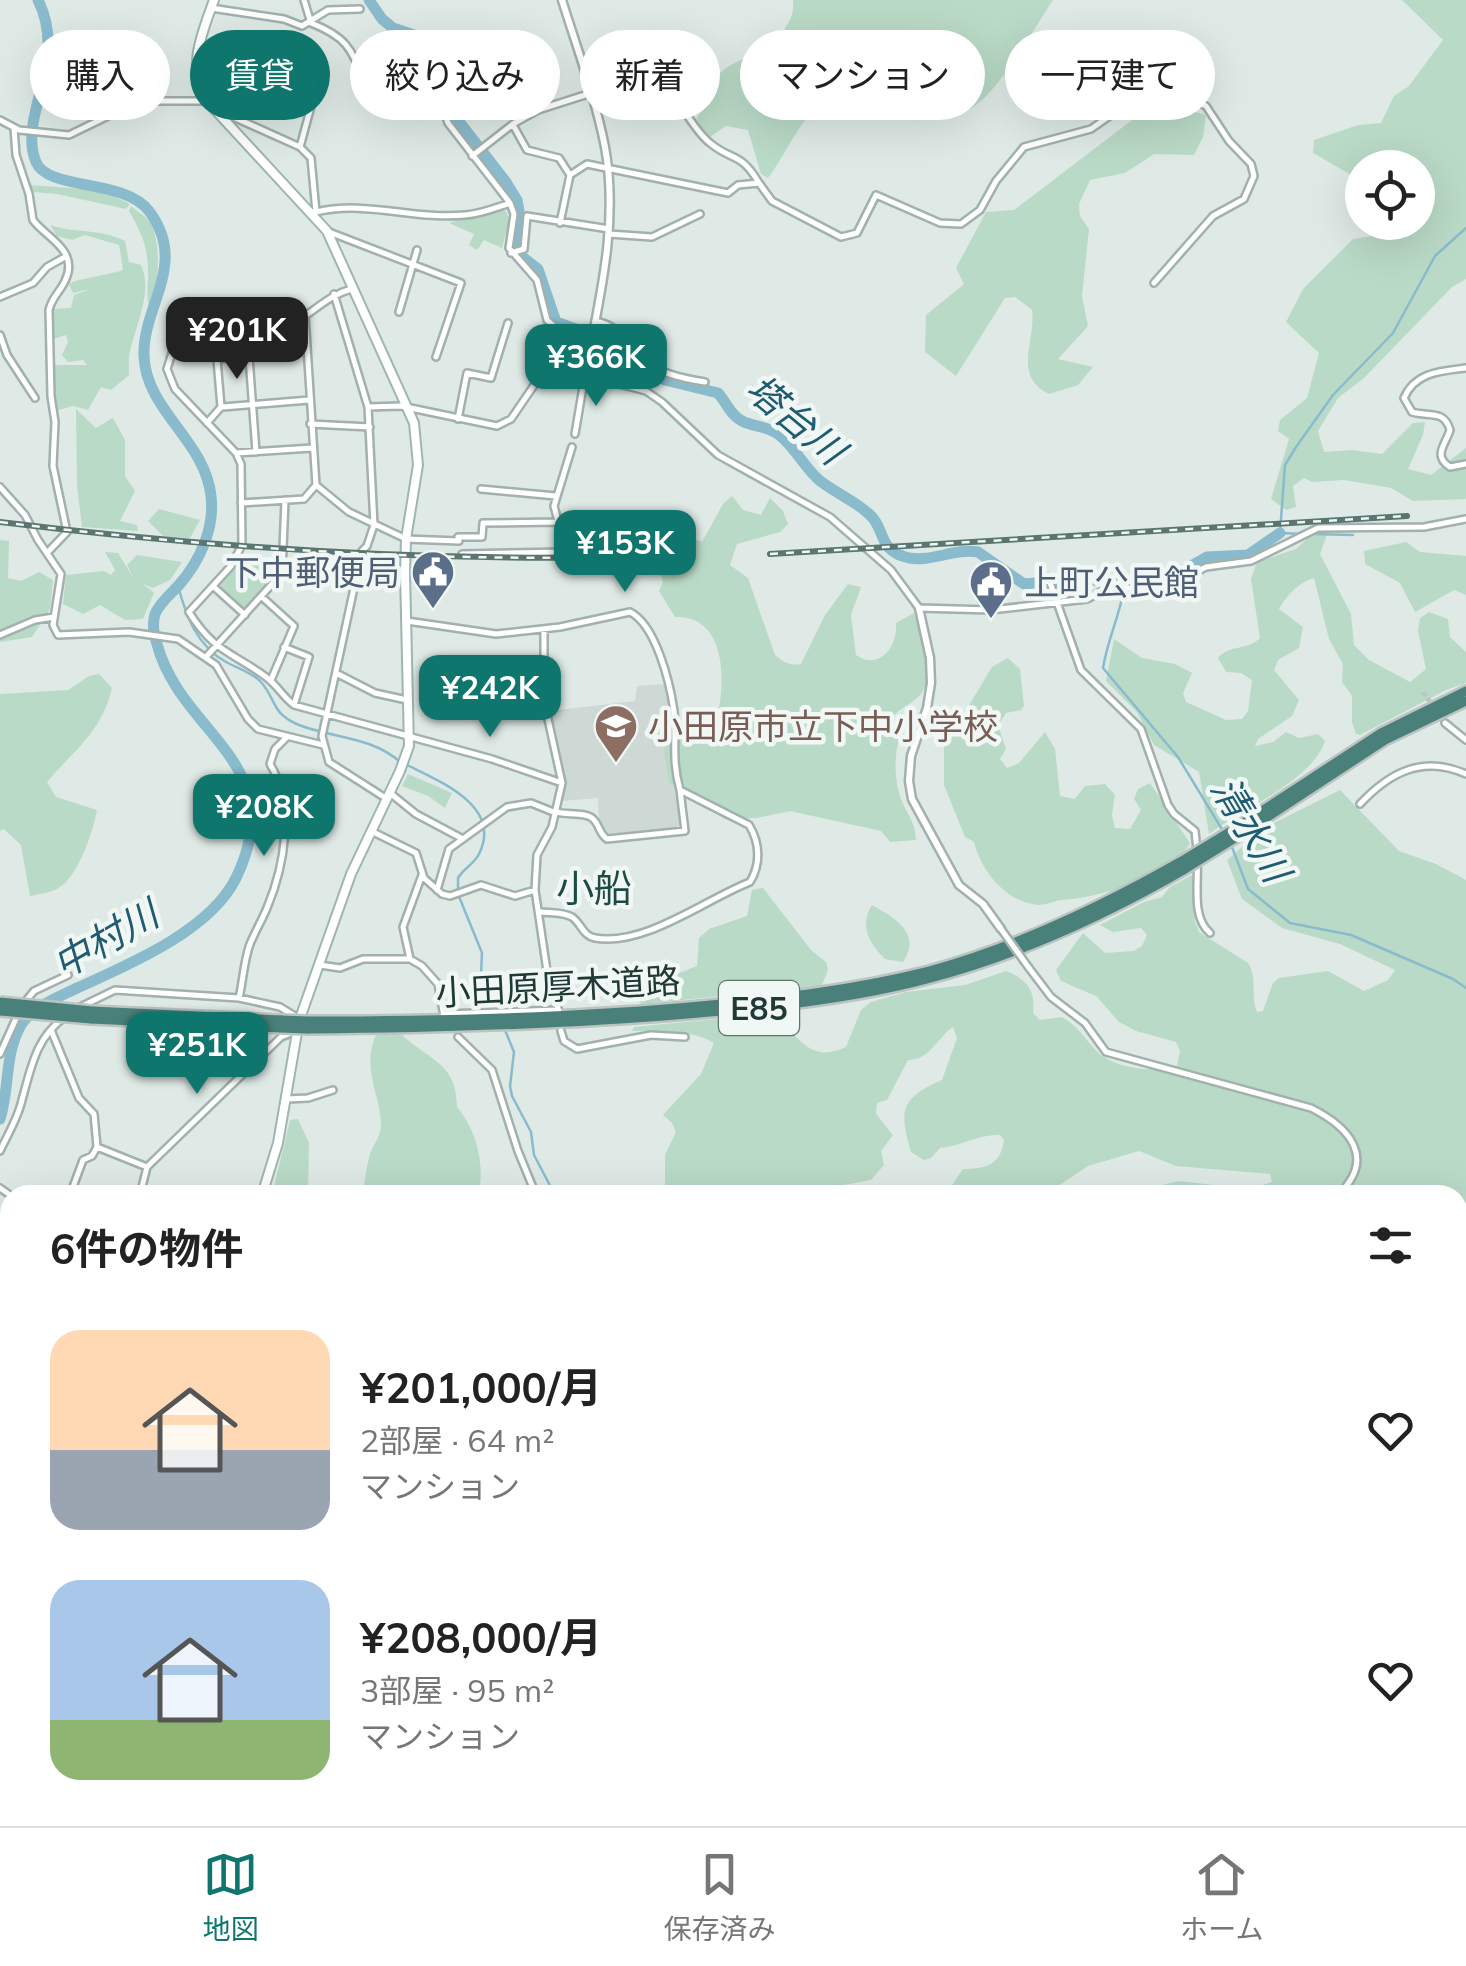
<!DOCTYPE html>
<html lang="ja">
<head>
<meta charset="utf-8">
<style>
	body { margin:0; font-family:Mulish,"Noto Sans JP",sans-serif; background:#f2f2f2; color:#222; height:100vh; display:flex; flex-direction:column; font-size:38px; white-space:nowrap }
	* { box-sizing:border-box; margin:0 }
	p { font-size:32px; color:#767676 }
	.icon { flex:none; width:55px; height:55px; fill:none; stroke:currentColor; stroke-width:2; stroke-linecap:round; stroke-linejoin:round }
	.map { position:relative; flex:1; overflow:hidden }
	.drawer { position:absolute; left:0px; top:1185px; width:1468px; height:642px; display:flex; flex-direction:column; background:#fff; border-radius:30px 30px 0 0; box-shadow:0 10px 40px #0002 }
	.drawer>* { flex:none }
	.banner { position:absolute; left:30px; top:30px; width:1408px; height:90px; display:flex; gap:20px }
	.buttons { position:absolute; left:1345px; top:150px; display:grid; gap:20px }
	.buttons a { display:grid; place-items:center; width:90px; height:90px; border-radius:50%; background:#fff; box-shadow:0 10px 40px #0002; font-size:50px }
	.price { position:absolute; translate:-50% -85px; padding:0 22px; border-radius:20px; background:#0f766e; color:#fff; font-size:32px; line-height:65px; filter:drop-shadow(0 2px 5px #0008) }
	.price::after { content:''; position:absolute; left:50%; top:60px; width:30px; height:22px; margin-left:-15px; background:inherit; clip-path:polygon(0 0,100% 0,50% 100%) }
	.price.active { background:#222; color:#fff }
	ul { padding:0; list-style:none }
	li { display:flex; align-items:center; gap:30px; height:250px; padding:0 50px }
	li span { display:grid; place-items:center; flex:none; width:280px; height:200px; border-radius:30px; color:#555 }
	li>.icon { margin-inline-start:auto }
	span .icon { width:120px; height:120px; fill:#fffc; stroke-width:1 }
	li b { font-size:42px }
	h2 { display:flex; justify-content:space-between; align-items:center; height:120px; padding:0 50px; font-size:42px }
	.tag { padding:0 35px; border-radius:45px; background:#fff; box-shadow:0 10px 40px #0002; font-size:35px; line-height:90px }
	.tag.active { background:#0f766e; color:#fff }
	.dock { display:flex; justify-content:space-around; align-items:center; height:140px; border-top:2px solid #e0e0e0; background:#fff; font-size:28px; color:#767676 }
	.dock a { display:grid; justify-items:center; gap:5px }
	.dock .active { color:#0f766e }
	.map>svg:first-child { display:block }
	.built { fill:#ced9d5 }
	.green { fill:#b9dac6 }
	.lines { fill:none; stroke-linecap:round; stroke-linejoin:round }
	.stream { stroke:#8abbcd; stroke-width:2.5 }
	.river { stroke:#8abbcd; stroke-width:11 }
	.minor-tunnel { stroke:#b9c7c3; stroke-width:5; stroke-dasharray:5 2.5; stroke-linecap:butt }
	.minor-casing { stroke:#a2b1ad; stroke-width:10 }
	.tertiary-casing { stroke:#a2b1ad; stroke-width:11 }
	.secondary-casing { stroke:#9fb5af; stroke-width:12 }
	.trunk-casing { stroke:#bcc4c2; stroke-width:14 }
	.minor { stroke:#fff; stroke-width:5 }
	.tertiary { stroke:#fff; stroke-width:6 }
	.secondary { stroke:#fff; stroke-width:8 }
	.trunk { stroke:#4a807a; stroke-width:9 }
	.rail-casing { stroke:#5b7571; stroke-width:6 }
	.rail { stroke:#f0f7f4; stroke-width:2.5; stroke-dasharray:8; stroke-linecap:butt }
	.minor-bridge-casing { stroke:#a2b1ad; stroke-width:10; stroke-linecap:butt }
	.trunk-bridge-casing { stroke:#bcc4c2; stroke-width:14; stroke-linecap:butt }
	.minor-bridge { stroke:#fff; stroke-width:5 }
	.trunk-bridge { stroke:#4a807a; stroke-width:9 }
	.labels { text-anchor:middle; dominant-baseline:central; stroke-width:9; stroke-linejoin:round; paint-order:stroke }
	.shield { fill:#f0f7f4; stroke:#5f726e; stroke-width:2.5 }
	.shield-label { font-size:32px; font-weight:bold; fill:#213935 }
	.service-label { font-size:35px; fill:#4e5e75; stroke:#f0f7f4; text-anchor:end }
	.education-label { font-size:35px; fill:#785e54; stroke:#f0f7f4; text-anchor:start }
	.street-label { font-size:35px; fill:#213935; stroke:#f0f7f4 }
	.water-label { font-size:38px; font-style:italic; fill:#1f5b71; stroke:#f0f7f4 }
	.neighbourhood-label { font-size:38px; fill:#1e4a44; stroke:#f0f7f4 }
</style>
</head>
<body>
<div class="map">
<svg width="1466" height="1826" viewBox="0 0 1466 1826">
	<rect width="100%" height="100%" fill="#dfeae6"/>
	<path class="built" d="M665,684L671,709L675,793L682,823L673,830L607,837L599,825L598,798L562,801L566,784L549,711L635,701L637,686Z"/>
	<path class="green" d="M793,0H1053C1035,27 999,91 973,107C962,114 948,117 936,115L925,95L883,77L877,57L867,54C855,93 824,95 803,123C790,141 781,161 768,178L761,174L748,130L726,126L707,139L700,135L697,118C707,104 706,88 718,75C738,54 766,59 784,30C791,19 794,14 793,0Z
		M1402,0H1466V279L1452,287L1364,378L1338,398L1318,431L1324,452L1352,450L1382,454L1413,423L1425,422L1423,435L1408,469L1431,475L1466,448V499L1413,501L1391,488L1344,480L1312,482L1304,478L1293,486L1296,507L1286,510L1271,499L1289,439L1278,431L1280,420L1307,398L1319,353L1286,322L1303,289L1353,239L1372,236L1375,223L1418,222V168H1362V181L1313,153L1314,140L1358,125L1381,123L1394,96L1409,86L1443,40Z
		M1157,101L1206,115L1203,137L1194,155L1154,154L1125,173L1090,180L1079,204L1080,216L1089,229L1082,296L1088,326L1058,359L1093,367L1078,385L1049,394C1012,376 1036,342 1032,310L1015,297L1005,298L956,376L925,352L926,315L964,284L956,268L986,212L1014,210Z
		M29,185L85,189L109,194L130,204L126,209L57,194L34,192Z
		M131,206C136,211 146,216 150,222C162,241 159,291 150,310C145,295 149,282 148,267C147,244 140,230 129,211Z
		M501,209L507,212L509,222L502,248L484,240L477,250L469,245L474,234L449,223Z
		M50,225C77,234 99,228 125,241L129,262L141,265C153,291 136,325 130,351C128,358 129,368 129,375L111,390L101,387L88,410L73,406L55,411L51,370L54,365H87L83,360L68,362L62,355L68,342L66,335L53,339L50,309L71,308L74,295L91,289L73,293L69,284L75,281L121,271L123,269L119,245L85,235L72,240L57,236Z
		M76,409L96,428L113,418L125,440V476L135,491L120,521L137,525L138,531L82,527L77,485Z
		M732,496L743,510L761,515L770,498L783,511L788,524L780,532L737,544L730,565L748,578L775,655C783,662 790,666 801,664L825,615L848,584L861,587L851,615L856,655C879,671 898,647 896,623L914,613C921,637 940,679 916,699C903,709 894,711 887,727L901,732C893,757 893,785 906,810C912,821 915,826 916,840L890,842L881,831L790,811L757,818L725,819L669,783L664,752L668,719L687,718L694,724L716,721C726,685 728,615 675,617L659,591L663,582L659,568L669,563L667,550L660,541L673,530L702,542L723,504Z
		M159,509L200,520L190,538L164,537L148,521Z
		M1328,532L1320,554L1351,614L1354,645L1369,660L1410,682L1426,669L1418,631L1420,618L1429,612L1448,619L1450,637L1466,652V683L1446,690L1360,735L1356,734L1352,722V696L1342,682L1343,664L1329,639L1314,578C1299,582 1287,595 1279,609L1303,627L1299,648L1278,660L1274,670L1299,700L1292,716L1258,739L1255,746L1273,742L1286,732L1299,738L1318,734L1325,741C1312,781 1243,808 1209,834L1199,772L1154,745L1137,712L1106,681L1114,639L1142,658L1175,664L1192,673L1183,693L1186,702L1226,720L1242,719L1248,711L1252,680L1241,673L1226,672L1218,658C1228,645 1249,650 1260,638L1251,579L1257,562L1296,549L1308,538Z
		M0,540L9,541L8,578L21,581L39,572L53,580L50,609L32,637L0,642Z
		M1406,542L1420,552L1466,556V595L1454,590L1415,612L1400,583L1365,564L1364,551Z
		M105,552L118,553L134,579L127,565L137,555L182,562L170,580L153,588L143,584L154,593L143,619L125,620L100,605L83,614L63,604L66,575L104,571L111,575L115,570Z
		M239,558L280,561L276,574L244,611L218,587Z
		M1008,658L1020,669L1024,706L1021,710L1006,713L998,725L1006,749L1000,759L1007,768L1019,763L1045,732L1055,749L1060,796L1075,799L1085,786L1105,784L1115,795L1112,815L1115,828L1130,829L1141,810L1134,799L1138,789L1150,783L1190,843L1185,851C1163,864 1138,882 1115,890C1096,895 1080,899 1061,900C1054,901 1046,905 1038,905C1005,902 981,870 974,842L965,837L944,785V747L992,667Z
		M99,674L112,688C101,733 75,749 47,782L56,797L97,810C93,832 77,881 55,890C47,893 38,894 30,896L21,845L4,829L0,831V694L68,690L89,676Z
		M408,774L452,793L445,808L428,796L402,786Z
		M1340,790L1399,851L1436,864L1466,880V1366L1458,1377V1195H1125L1178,1181L1249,1189L1272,1182L1270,1174L1176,1166L1139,1151L1088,1166L1045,1195H945L963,1169C985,1169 1001,1165 1004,1140L1000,1135C978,1134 962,1146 940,1148L931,1158L924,1160L911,1152C899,1111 900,1098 942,1080L957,1038L953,1027C936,1039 930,1060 908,1060L887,1100L877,1103L876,1114L893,1135L881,1151L884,1165L871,1180L822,1189L817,1195H665V1155L676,1132L672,1123L663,1115L701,1074L714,1043C691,1029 658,1032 632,1031L634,1027L799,1011L795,1036C811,1053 825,1057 846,1047L861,1010L871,1002L906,992L965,985L1006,971C1027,979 1036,991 1033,1013L1040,1020L1062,1017C1082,1028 1087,1045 1104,1057C1123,1070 1157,1072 1177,1066L1180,1051L1176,1042L1136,1031L1119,1022L1096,996L1061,981L1056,970L1083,933L1105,953L1134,951L1142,946L1147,935L1141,928L1113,932L1100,925L1144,902L1162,897L1170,887L1192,875L1195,921L1199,932L1248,963C1258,979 1250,994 1257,1012L1263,1011L1273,983L1279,978L1328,971L1364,991L1388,980L1395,970L1340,944L1282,928L1242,899L1227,860L1264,828Z
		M763,888L811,950L826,962L828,970L822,985L814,991L787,994L764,992L641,1004L626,989L620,967L625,962L638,974L656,982L697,966L699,938L709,929L747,916L752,890Z
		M872,905C895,918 922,933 903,962L885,959C869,944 859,925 872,905Z
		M401,1034C428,1060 457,1062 457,1107C476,1129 486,1166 478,1195H362C365,1182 366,1168 370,1154C372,1147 378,1140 380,1132C386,1103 359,1072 376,1035Z
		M298,1119L309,1143L308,1195H272L290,1120Z
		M1458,1417L1466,1418V1561L1458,1553Z
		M1458,1661L1466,1663V1826H1316L1309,1818H1458Z
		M465,1818H511L510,1826H462Z
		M828,1818H921L918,1826H841Z
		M964,1818H1025L1030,1823L1040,1818H1117L1124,1826H962Z
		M1176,1818H1237L1240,1826H1173Z"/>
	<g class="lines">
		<path class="stream" d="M1304,534L1280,533L1285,465L1296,447L1333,395L1393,333L1435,256L1466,228
			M1312,534L1353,535
			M1125,585L1126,581
			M178,586C186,616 197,646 226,662C237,668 251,672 260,681C277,699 270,713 299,725C332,738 373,737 400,762
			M1123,594C1118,619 1107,642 1103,668L1178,757L1223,831
			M407,765C439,781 503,806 479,854C474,864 464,868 458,878V894L482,953L481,975L503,995L504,1012
			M1230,842L1248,889L1290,923L1351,935L1453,979L1466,988
			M505,1030L514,1052L510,1086L512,1096L531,1132L534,1155L555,1195
			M1334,1818L1343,1825L1392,1819L1413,1826"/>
		<path class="river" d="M369,0L382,19L393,28L417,36L437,57L454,115L506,182L517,200L520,217L516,245L521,256L538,269L556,322L623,346L638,366L665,380L718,393C727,403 730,415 742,421C754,427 767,426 778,434C795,447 804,467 819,480C835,493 856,501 870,515C886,529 877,551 909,558C932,562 955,548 978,552L1024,584L1080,579L1157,585L1207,557L1248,555L1280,533
			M0,1119C10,1088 4,1055 21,1025C32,1007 59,997 77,988C128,965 210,931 236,878C292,762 181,735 157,644C154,635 152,624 155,614C160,602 171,594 179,585C200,561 215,528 211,496C205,440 146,411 144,356C142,306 189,264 149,211C124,178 48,191 36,162C17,116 69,62 38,0
			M0,1396L10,1402
			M52,1826L54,1818"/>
		<path class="minor-tunnel" d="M1423,692L1433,706"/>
		<g class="minor-casing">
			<path id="minor" d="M304,0L311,23C352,39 352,53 368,91L407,67L430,69L448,123L510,203L514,214L509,248L537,280L547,320L564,335L552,363L553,373
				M211,8L284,19L302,26L328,10L360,9
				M399,44L423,57L430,69
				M220,111L300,147L311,158L316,212
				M0,120L19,130L69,135L139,101H207
				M513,125L527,150L559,158L570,175
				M14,128L16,155L29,194L33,220C46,238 80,250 65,281C60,292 52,297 49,310L51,396L55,422L53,466L67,532L47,553
				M300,147L313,99
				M472,156L513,124L538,110L632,80C643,80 654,82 663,88C681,99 692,129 710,143C733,162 740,151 759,183
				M316,212C366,200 414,220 465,215C481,214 495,208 510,203
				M560,223L570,175L587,164L728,193L738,185L759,183L772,201L841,237L857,233L876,195L940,223L961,224L980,210L996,181L1024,147L1091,129L1124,106L1149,96L1183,95L1206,106L1229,141L1251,164L1254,176L1244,199L1213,216L1154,283
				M329,232L461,283L436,357
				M609,234L652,237L700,214
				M511,253L524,249L527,216L609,229
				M351,289C323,297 307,320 281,329L182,321L167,369L175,389L236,453L241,464L242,545L231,566L189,612C214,652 232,652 266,677C277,685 283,697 294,705L492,759L562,783
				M334,294L368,407L374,525L367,546L362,551L322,736L329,762L387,799
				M0,297L33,283L47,267L65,257
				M399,312L417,250
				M595,321C623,326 624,345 644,361C660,374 685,379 705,382
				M0,335L7,355L35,398
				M249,357L256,452
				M217,359L307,350
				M1466,368C1441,371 1415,372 1404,398L1412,412C1428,417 1444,409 1450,430C1446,444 1432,456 1450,467L1466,464
				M223,407L309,400
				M368,407L401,406L497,426L511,419L537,381L553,373L585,375L646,391L662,402L718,455L830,517L891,570L919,608L991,610L1087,599L1110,587L1161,590L1206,567L1251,561L1318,528L1424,527L1466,519
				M458,419L467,373L491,378L508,323
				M207,423L221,407L214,324
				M310,424L370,427
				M575,434L585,375
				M236,453L312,448
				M316,485L349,512L406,539L459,541
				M0,487L25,515L38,540L61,574L53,625L58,635L129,632L178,639L216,665L248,719L258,729L323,745
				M481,489L556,496
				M241,503L304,499L316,485L305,315
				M458,537H482L483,523L559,522
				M462,554L566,552L554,506L572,447
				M1048,577L1081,670L1141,729L1168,805L1174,814L1195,831L1197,850
				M214,587L245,615
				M262,597L294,626L271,680
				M407,621L496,634L560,627L630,612C656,625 670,683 674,711C677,740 671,758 680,790
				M544,629V701L562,783L552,827L537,855L535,890L547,971L559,1012
				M0,635L35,620L54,617
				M284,647L309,657L294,705
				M206,657L282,573L285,500
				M336,673L375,693L407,700
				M1445,723L1466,740
				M390,793L416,814L463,839
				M1360,804C1390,772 1423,755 1466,774
				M371,831L416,853L424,878L442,894L450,896L481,885L515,896L535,890
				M1197,860C1199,884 1191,917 1210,933
				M437,890L449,849L507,807L531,803L556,813
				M541,912C551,913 563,912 572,917C581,923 583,936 595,938C644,947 706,899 750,882C761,864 760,843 749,825L680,790L685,831L607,839C598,833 600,824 592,818C585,812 566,815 556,812
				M410,959L403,927L422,875
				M320,965L340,968L363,959H410L422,966L438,984L444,1016
				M1029,968L1051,997L1085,1023L1106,1052L1311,1108C1349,1127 1377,1158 1338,1195
				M239,998C243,981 244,960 250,944C255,932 262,920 267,908C285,865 295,805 270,764L275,749L286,738
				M25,1002L34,991L68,975
				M78,1008L115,990L239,998L280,1007L298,1018
				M444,1014L558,1010
				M51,1030L79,1098L94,1114L97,1147L147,1167
				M561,1031L564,1041L577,1049L651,1035L685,1037
				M458,1037L492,1070L518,1151L536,1195
				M0,1054L19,1012
				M287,1099L308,1098L333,1090
				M0,1151C8,1134 18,1118 22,1100C31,1068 36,1037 65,1017
				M0,1188L10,1195
				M70,1195L83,1160L92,1156L97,1147
				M140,1195L147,1167L281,1037L296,1031
				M0,1271L10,1275
				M1458,1538L1466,1546
				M1458,1562L1466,1560
				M0,1652L10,1656
				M0,1744H10
				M299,1818V1826
				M382,1826V1818"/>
		</g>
		<g class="tertiary-casing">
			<path id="tertiary" d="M562,0C577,48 595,97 605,147C619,224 599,300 585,375
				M919,608L930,658L931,683L927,708L911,756L909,781L912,799L959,885L983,904L1001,929
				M0,1439L10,1446
				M1296,1818L1303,1826
				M457,1826L459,1818"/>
		</g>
		<g class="secondary-casing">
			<path id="secondary" d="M214,0C201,36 187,66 207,101L327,231L414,423L418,465L406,539L405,572L409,746L400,771L351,874L299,1021L278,1143L262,1195
				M66,1826L68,1818"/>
		</g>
		<g class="trunk-casing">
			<path id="trunk" d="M1236,828L1381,733L1466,691
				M1240,835L1385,740L1466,701
				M92,1011L282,1020
				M91,1019L281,1028
				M307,1021C442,1021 577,1018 711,1005C784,998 857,989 929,971C1017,947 1101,907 1180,862
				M307,1029C434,1028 560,1025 687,1014C768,1007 848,1000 927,979C1019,955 1104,916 1185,869"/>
		</g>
		<use href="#minor" class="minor"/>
		<use href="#tertiary" class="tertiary"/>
		<use href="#secondary" class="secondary"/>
		<use href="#trunk" class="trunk"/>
		<g class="rail-casing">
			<path id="rail" d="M0,522C220,549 439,563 660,556
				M770,554L1407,516"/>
		</g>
		<use href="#rail" class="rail"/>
		<g class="minor-bridge-casing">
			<path id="minor-bridge" d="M1001,929L1029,968"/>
		</g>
		<g class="trunk-bridge-casing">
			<path id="trunk-bridge" d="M1180,862L1236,828
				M1185,869L1240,835
				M0,1002L92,1011
				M0,1011L91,1019
				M282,1020L307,1021
				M281,1028L307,1029"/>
		</g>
		<use href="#minor-bridge" class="minor-bridge"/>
		<use href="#trunk-bridge" class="trunk-bridge"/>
	</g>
	<defs>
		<g id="civic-pin" transform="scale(2.25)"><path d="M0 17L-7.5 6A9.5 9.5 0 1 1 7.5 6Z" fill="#5c6f8a" stroke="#f0f7f4"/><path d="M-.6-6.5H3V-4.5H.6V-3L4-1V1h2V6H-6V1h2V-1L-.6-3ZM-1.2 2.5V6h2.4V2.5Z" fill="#fff"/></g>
		<g id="school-pin" transform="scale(2.25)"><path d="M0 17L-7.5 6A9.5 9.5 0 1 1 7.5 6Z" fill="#8d6e63" stroke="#f0f7f4"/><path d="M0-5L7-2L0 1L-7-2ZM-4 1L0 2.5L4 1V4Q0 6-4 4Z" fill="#fff"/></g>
	</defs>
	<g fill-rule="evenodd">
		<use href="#civic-pin" x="433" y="572"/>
		<use href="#civic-pin" x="991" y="582"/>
		<use href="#school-pin" x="616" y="726"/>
	</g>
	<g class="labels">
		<rect class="shield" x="719" y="981" width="80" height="54" rx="8"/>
		<g class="shield-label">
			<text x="759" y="1008">E85</text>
		</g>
		<g class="service-label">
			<text x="400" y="572">下中郵便局</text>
			<text x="1024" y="582" text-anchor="start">上町公民館</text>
		</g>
		<g class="education-label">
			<text x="648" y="726">小田原市立下中小学校</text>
		</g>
		<g class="street-label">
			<text transform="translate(558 986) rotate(-3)">小田原厚木道路</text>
		</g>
		<g class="water-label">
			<text transform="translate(796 419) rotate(40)">塔台川</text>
			<text transform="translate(1251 829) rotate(59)">清水川</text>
			<text transform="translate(105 939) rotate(-30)">中村川</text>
		</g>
		<g class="neighbourhood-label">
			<text x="594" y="888">小船</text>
		</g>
	</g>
</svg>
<div class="buttons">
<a><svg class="icon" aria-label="locate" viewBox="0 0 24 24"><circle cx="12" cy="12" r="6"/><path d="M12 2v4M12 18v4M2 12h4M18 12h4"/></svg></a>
</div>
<b class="price active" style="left:237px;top:382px">¥201K</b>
<b class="price" style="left:596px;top:409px">¥366K</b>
<b class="price" style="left:625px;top:595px">¥153K</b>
<b class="price" style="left:490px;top:740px">¥242K</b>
<b class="price" style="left:264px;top:859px">¥208K</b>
<b class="price" style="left:197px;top:1097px">¥251K</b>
<div class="banner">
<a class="tag">購入</a>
<a class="tag active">賃貸</a>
<a class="tag">絞り込み</a>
<a class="tag">新着</a>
<a class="tag">マンション</a>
<a class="tag">一戸建て</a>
</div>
<section class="drawer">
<h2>6件の物件<svg class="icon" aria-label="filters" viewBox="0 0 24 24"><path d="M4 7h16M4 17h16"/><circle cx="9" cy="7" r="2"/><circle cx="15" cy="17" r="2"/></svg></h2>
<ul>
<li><span style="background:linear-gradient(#ffd9b3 60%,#9aa5b1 0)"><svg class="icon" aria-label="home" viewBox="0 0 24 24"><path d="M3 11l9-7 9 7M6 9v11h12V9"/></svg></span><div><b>¥201,000/月</b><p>2部屋 · 64 m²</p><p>マンション</p></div><svg class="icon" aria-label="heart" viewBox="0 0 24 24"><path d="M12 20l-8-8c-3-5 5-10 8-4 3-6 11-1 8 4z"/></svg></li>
<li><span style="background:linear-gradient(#a9c7e8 70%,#8fb573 0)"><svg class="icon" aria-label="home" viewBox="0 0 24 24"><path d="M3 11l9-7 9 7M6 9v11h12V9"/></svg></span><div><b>¥208,000/月</b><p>3部屋 · 95 m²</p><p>マンション</p></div><svg class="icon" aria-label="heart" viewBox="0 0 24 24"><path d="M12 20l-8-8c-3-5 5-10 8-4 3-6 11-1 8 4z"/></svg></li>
</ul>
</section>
</div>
<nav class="dock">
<a class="active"><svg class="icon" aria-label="map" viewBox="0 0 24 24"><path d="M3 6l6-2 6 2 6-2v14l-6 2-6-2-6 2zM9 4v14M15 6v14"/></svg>地図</a>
<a><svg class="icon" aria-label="saved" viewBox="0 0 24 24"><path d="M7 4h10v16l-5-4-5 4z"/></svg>保存済み</a>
<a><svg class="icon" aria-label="home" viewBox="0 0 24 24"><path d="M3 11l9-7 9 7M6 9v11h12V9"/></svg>ホーム</a>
</nav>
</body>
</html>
